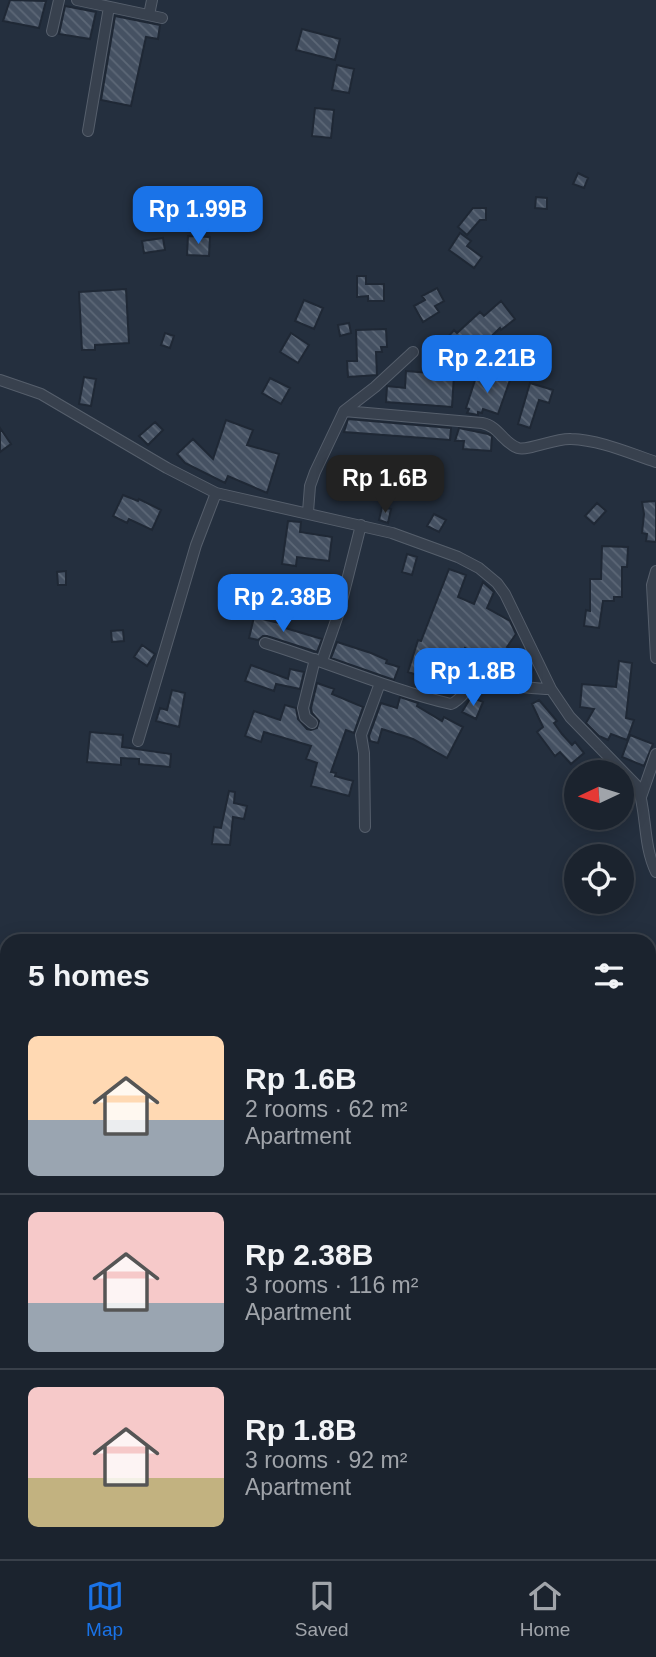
<!DOCTYPE html>
<html lang="en">
<head>
<meta charset="utf-8">
<style>
	body { margin:0; font-family:Helvetica,sans-serif; background:#282f3a; color:#f1f3f6; height:100vh; display:flex; flex-direction:column; font-size:26px; white-space:nowrap }
	* { box-sizing:border-box; margin:0 }
	p { font-size:23px; color:#a0a4aa }
	.icon { flex:none; width:38px; height:38px; fill:none; stroke:currentColor; stroke-width:2; stroke-linecap:round; stroke-linejoin:round }
	.map { position:relative; flex:1; overflow:hidden }
	.panel { position:absolute; left:0px; top:934px; width:656px; height:625px; display:flex; flex-direction:column; background:#1b232e; border-radius:21px 21px 0 0; box-shadow:0 4px 18px #0003,0 0 0 2px #39404a }
	.panel>* { flex:none }
	.needle { width:46px; rotate:266deg }
	.buttons { position:absolute; left:564px; top:760px; display:grid; gap:14px }
	.buttons a { display:grid; place-items:center; width:70px; height:70px; border-radius:50%; background:#1b232e; box-shadow:0 4px 18px #0003,0 0 0 2px #39404a; font-size:35px }
	.price { position:absolute; translate:-50% -60px; padding:0 16px; border-radius:14px; background:#1a73e8; color:#fff; font-size:23px; line-height:46px; filter:drop-shadow(0 2px 4px #0008) }
	.price::after { content:''; position:absolute; left:50%; top:42px; width:21px; height:16px; margin-left:-10px; background:inherit; clip-path:polygon(0 0,100% 0,50% 100%) }
	.price.active { background:#222; color:#fff }
	ul { padding:0; list-style:none }
	li { display:flex; align-items:center; gap:21px; height:175px; padding:0 28px }
	li+li { border-top:2px solid #39404a }
	li span { display:grid; place-items:center; flex:none; width:196px; height:140px; border-radius:10px; color:#555 }
	li>.icon { margin-inline-start:auto }
	span .icon { width:84px; height:84px; fill:#fffc; stroke-width:1 }
	li b { font-size:30px }
	h2 { display:flex; justify-content:space-between; align-items:center; height:84px; padding:0 28px; font-size:30px }
	.tab-bar { display:flex; justify-content:space-around; align-items:center; height:98px; border-top:2px solid #39404a; background:#1b232e; font-size:19px; color:#a0a4aa }
	.tab-bar a { display:grid; justify-items:center; gap:4px }
	.tab-bar .active { color:#1a73e8 }
	.map>svg:first-child { display:block }
	.building { fill:url(#building-back-hatch); stroke:#1f2835; stroke-width:2 }
	.lines { fill:none; stroke-linecap:round; stroke-linejoin:round }
	.minor-casing { stroke:#565f6c; stroke-width:12 }
	.minor { stroke:#38414e; stroke-width:10 }
</style>
</head>
<body>
<div class="map">
<svg width="656" height="1559" viewBox="0 0 656 1559">
	<defs>
		<pattern id="building-back-hatch" width="6" height="6" patternUnits="userSpaceOnUse" patternTransform="scale(1.75)"><rect width="6" height="6" fill="#455162"/><path d="M-1 5l2 2M0 0l6 6M5-1l2 2" fill="none" stroke="#5d6877"/></pattern>
	</defs>
	<rect width="100%" height="100%" fill="#242f3e"/>
	<path class="building" d="M10,0L46,1L39,28L3,21Z
		M65,6L96,12L90,39L59,34Z
		M115,16L160,25L158,39L146,37L131,106L101,100Z
		M302,29L340,39L335,60L296,50Z
		M337,65L354,69L349,93L332,90Z
		M315,108L334,110L331,138L312,136Z
		M578,173L588,178L584,188L573,184Z
		M536,197L547,198V209L535,208Z
		M473,208H486V220H480L467,235L458,227Z
		M460,233L471,241L467,246L482,257L474,268L449,250Z
		M188,236L210,237L209,256L187,255Z
		M163,238L165,250L144,253L142,241Z
		M357,276H366V284H384V301H368V296L357,297Z
		M437,288L444,301L435,306L439,312L423,322L414,306L425,300L422,296Z
		M126,289L129,343L95,345V350H82L79,292Z
		M304,300L323,308L314,329L295,321Z
		M501,301L515,319L501,330L500,328L476,351L479,353L468,366L443,343L454,330L457,333L480,312L484,316Z
		M349,323L351,333L340,336L338,325Z
		M386,329L387,347H381L382,352H376L377,375L348,377L347,361H357L356,330Z
		M165,333L174,336L170,348L161,345Z
		M291,333L309,345L298,363L280,352Z
		M406,371L454,375L452,407L386,402L387,386L405,388Z
		M475,373L498,380L499,376L510,380L498,414L483,409L482,413L478,412V415L467,413L469,409L466,408L476,377H481Z
		M84,377L96,379L91,406L79,404Z
		M270,378L290,388L281,404L262,393Z
		M530,383L553,390L549,403L539,400L530,428L518,424Z
		M348,419L451,428L450,440L344,432Z
		M226,420L253,430L247,445L279,454L267,493L228,476L225,483L185,463L177,454L193,439L213,459Z
		M155,422L163,430L148,445L139,436Z
		M0,428L11,444L0,452Z
		M459,428L488,434L492,436L491,451L463,449L464,441H455Z
		M123,495L138,501L139,499L161,510L152,530L129,519L127,523L113,516Z
		M656,501V542L646,541L647,534L642,533L644,514L642,502Z
		M597,503L606,511L594,524L585,516Z
		M382,507L391,509L388,523L379,520Z
		M434,514L446,520L439,532L427,526Z
		M288,521L301,522L300,532L332,537L329,561L297,557L296,566L282,564Z
		M602,546L628,547L627,567H622V597H614V601H603L599,628L584,626L586,610L590,611V579H601Z
		M407,554L417,557L412,575L402,572Z
		M449,569L466,575L458,597L474,604L483,582L494,592L487,608L510,621L516,634L507,647L529,662L533,670L527,680L515,674L513,676L504,672L465,648L460,659L452,655L450,659L438,653L435,661L428,659L423,677L408,672L418,640L421,641Z
		M66,571V585H58L57,572Z
		M254,617L283,624L282,627L322,639L317,652L267,636H263L258,640L249,638Z
		M123,630L124,641L112,642L111,631Z
		M337,642L371,653L387,660L386,663L399,667L394,680L331,658Z
		M142,645L155,654L147,666L134,657Z
		M619,661L632,663L626,718L634,720L627,740L611,734L608,740L599,736L586,723L594,709L580,707L582,684L616,687Z
		M251,665L288,679L290,669L304,672L300,689L276,684L274,691L245,681Z
		M317,683L334,689L332,694L363,707L354,733L346,730L331,772L336,773L335,776L353,781L349,796L311,786L317,763L306,759L311,746L264,732L261,742L245,736L254,711L280,720L285,705L296,708L298,719L307,729L311,730L317,728L319,721L312,713L311,708Z
		M172,690L185,693L179,727L156,721L160,708L167,710Z
		M400,697L418,703L417,706L442,721L444,717L463,727L447,758L413,739L382,729L378,743L370,741L369,736L381,703L397,708Z
		M471,697L483,702L476,719L462,712Z
		M539,700L557,721L554,723L562,734L572,745L575,742L584,753L571,764L560,752L555,756L537,732L543,727L532,704Z
		M90,732L123,735L122,747L171,754L170,767L139,764V759L121,758V765L87,762Z
		M630,735L653,744L644,766L622,757Z
		M229,791L235,792L234,803L247,806L244,819L233,817L230,845L212,844L214,827L221,828Z"/>
	<g class="lines">
		<g class="minor-casing">
			<path id="minor" d="M77,0L162,18
				M149,15L152,0
				M52,31L59,0
				M88,131L109,7
				M0,380L41,394L167,468L216,493L392,533L458,557L479,568L497,583L505,594L551,689L570,717L638,787C647,815 643,845 656,872
				M344,411L482,423C499,426 503,443 518,448C529,451 555,438 571,439C600,440 629,453 656,462
				M308,512L310,486L315,472L344,411L375,387L413,352
				M656,571L652,585L656,658
				M265,643C327,662 388,689 451,704C464,699 467,684 480,679C494,673 510,684 523,687C532,688 542,689 551,689
				M322,661L339,612L361,525
				M312,723L305,717L303,708L315,659
				M138,741L196,545L216,493
				M641,797L656,754
				M365,827L364,753L361,735L380,683
				M649,1466L656,1465
				M375,1552L379,1559
				M385,1559L402,1552
				M611,1559L612,1552"/>
		</g>
		<use href="#minor" class="minor"/>
	</g>
</svg>
<div class="buttons">
<a><svg class="needle" viewBox="-14 -14 28 28"><path d="M0-13l5 13h-10z" fill="#e53935"/><path d="M0 13l5-13h-10z" fill="#a0a4aa"/></svg></a>
<a><svg class="icon" aria-label="locate" viewBox="0 0 24 24"><circle cx="12" cy="12" r="6"/><path d="M12 2v4M12 18v4M2 12h4M18 12h4"/></svg></a>
</div>
<b class="price" style="left:198px;top:246px">Rp 1.99B</b>
<b class="price" style="left:487px;top:395px">Rp 2.21B</b>
<b class="price active" style="left:385px;top:515px">Rp 1.6B</b>
<b class="price" style="left:283px;top:634px">Rp 2.38B</b>
<b class="price" style="left:473px;top:708px">Rp 1.8B</b>
<section class="panel">
<h2>5 homes<svg class="icon" aria-label="filters" viewBox="0 0 24 24"><path d="M4 7h16M4 17h16"/><circle cx="9" cy="7" r="2"/><circle cx="15" cy="17" r="2"/></svg></h2>
<ul>
<li><span style="background:linear-gradient(#ffd9b3 60%,#9aa5b1 0)"><svg class="icon" aria-label="home" viewBox="0 0 24 24"><path d="M3 11l9-7 9 7M6 9v11h12V9"/></svg></span><div><b>Rp 1.6B</b><p>2 rooms · 62 m²</p><p>Apartment</p></div></li>
<li><span style="background:linear-gradient(#f6c9c9 65%,#9aa5b1 0)"><svg class="icon" aria-label="home" viewBox="0 0 24 24"><path d="M3 11l9-7 9 7M6 9v11h12V9"/></svg></span><div><b>Rp 2.38B</b><p>3 rooms · 116 m²</p><p>Apartment</p></div></li>
<li><span style="background:linear-gradient(#f6c9c9 65%,#c2b280 0)"><svg class="icon" aria-label="home" viewBox="0 0 24 24"><path d="M3 11l9-7 9 7M6 9v11h12V9"/></svg></span><div><b>Rp 1.8B</b><p>3 rooms · 92 m²</p><p>Apartment</p></div></li>
</ul>
</section>
</div>
<nav class="tab-bar">
<a class="active"><svg class="icon" aria-label="map" viewBox="0 0 24 24"><path d="M3 6l6-2 6 2 6-2v14l-6 2-6-2-6 2zM9 4v14M15 6v14"/></svg>Map</a>
<a><svg class="icon" aria-label="saved" viewBox="0 0 24 24"><path d="M7 4h10v16l-5-4-5 4z"/></svg>Saved</a>
<a><svg class="icon" aria-label="home" viewBox="0 0 24 24"><path d="M3 11l9-7 9 7M6 9v11h12V9"/></svg>Home</a>
</nav>
</body>
</html>
